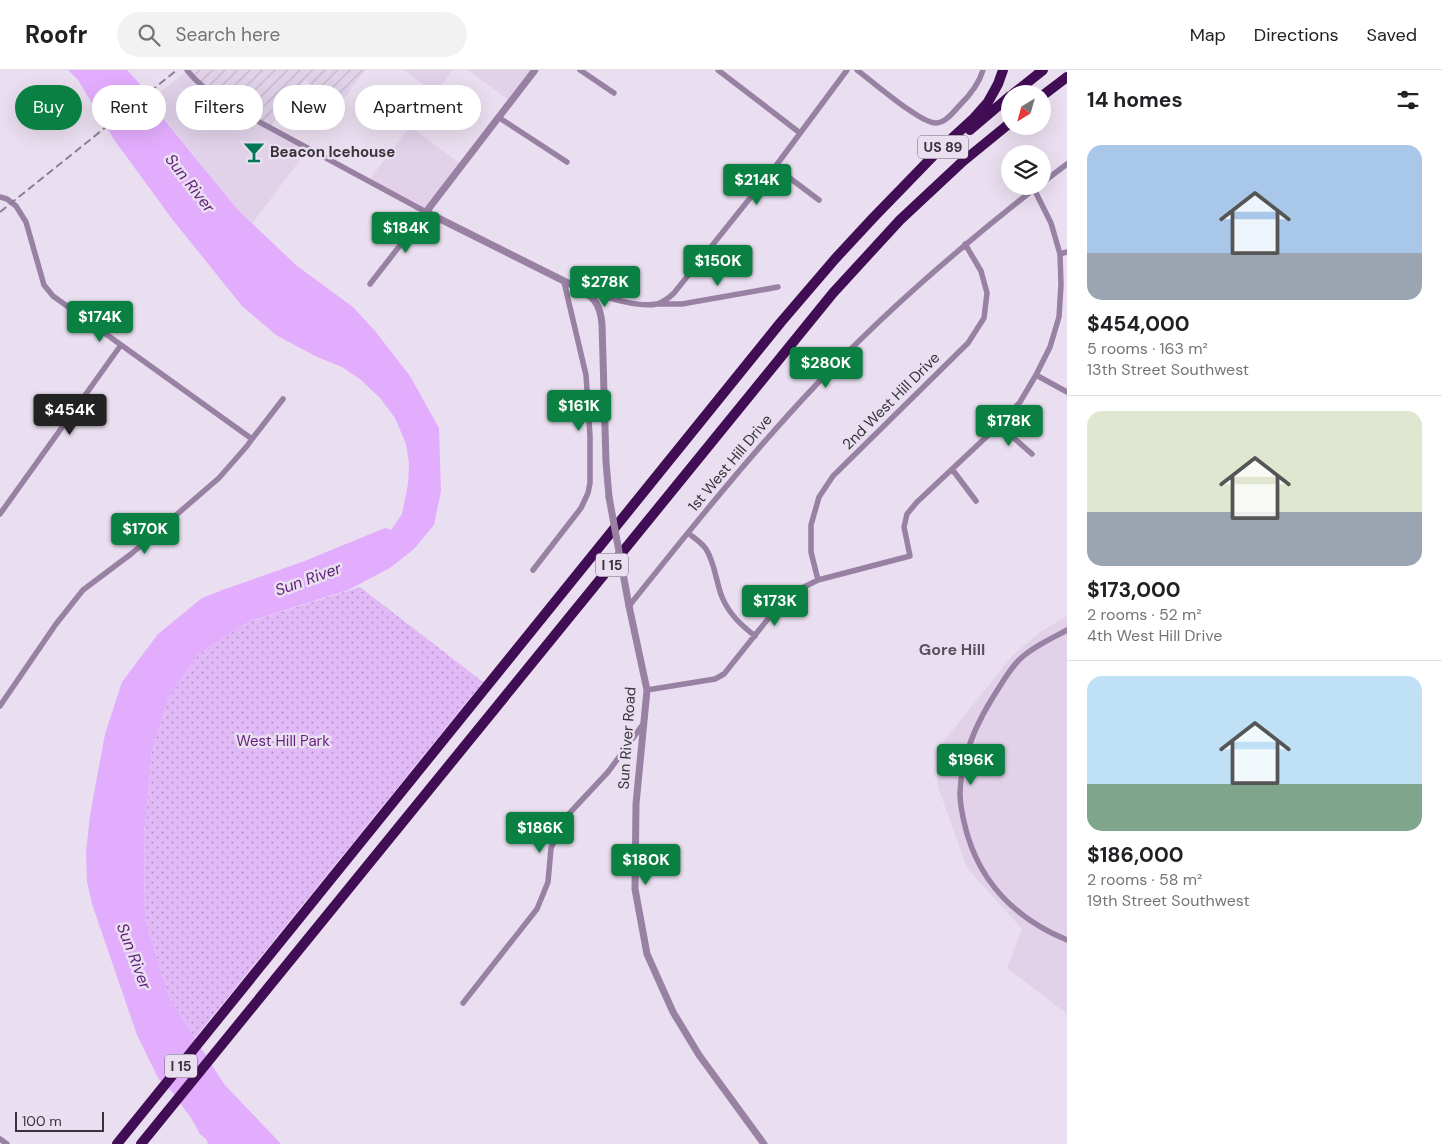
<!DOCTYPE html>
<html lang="en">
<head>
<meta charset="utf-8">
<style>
	body { margin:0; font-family:"DM Sans",sans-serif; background:#f2f2f2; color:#202124; height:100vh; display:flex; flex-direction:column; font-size:19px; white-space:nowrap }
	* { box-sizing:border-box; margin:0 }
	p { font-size:16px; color:#757577 }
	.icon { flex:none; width:28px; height:28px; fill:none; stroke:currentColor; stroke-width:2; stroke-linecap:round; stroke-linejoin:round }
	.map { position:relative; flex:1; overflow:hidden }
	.side { display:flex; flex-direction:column; background:#fff; width:375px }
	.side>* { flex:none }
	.hud { position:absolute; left:15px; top:15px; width:475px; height:45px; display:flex; gap:10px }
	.needle { width:32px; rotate:217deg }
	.controls { position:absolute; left:1001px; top:15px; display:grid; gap:10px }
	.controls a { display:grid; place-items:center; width:50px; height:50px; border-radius:50%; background:#fff; box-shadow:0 5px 20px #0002; font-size:25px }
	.scale { position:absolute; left:15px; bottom:12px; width:89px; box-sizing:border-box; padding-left:5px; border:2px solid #38343a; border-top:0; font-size:14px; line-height:18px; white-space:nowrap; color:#38343a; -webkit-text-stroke:4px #eadff0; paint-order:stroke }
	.price { position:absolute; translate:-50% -42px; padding:0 11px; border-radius:5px; background:#0b8043; color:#fff; font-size:16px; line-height:32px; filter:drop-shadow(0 1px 2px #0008) }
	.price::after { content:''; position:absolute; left:50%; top:30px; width:15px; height:11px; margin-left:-8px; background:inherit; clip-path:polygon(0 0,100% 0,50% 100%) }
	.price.selected { background:#222; color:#fff }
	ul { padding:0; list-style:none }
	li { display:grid; align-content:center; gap:10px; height:265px; padding:0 20px }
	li+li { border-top:1px solid #e0e0e0 }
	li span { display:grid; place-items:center; height:155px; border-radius:15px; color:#555 }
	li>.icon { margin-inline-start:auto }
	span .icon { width:90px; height:90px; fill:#fffc; stroke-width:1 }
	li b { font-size:21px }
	h2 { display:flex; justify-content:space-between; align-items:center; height:60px; padding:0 20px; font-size:21px }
	.pill { padding:0 18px; border-radius:22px; background:#fff; box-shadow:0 5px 20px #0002; font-size:18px; line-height:45px }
	.pill.selected { background:#0b8043; color:#fff }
	header { display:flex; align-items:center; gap:30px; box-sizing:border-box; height:70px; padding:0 25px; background:#fff; border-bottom:1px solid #e0e0e0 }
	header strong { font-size:24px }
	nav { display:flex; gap:28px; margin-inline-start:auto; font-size:18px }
	.search { width:350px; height:45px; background:#f2f2f2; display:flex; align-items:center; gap:12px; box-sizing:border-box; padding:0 18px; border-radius:28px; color:#757577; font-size:19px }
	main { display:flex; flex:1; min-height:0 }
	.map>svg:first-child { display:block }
	.built { fill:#e1d2e9 }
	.industrial { fill:url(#industrial-furrows) }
	.park { fill:url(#park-dots) }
	.water { fill:#e3adfe }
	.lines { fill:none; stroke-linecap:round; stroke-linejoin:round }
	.minor { stroke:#9881a3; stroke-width:5.5 }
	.tertiary { stroke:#9881a3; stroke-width:7 }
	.motorway { stroke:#410d55; stroke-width:10 }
	.rail { stroke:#88818c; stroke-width:2; stroke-dasharray:8 4; stroke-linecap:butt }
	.tertiary-bridge { stroke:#9881a3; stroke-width:7 }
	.labels { text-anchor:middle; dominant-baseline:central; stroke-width:5; stroke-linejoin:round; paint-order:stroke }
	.shield { fill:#eadff0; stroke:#6d6771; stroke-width:1 }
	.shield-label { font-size:14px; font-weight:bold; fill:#38343a }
	.poi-label { font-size:15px; font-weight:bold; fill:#38343a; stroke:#eadff0; text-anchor:start }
	.street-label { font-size:15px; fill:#38343a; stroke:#eadff0 }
	.park-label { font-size:15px; fill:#662481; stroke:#eadff0 }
	.water-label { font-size:16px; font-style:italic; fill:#5f1d7a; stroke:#eadff0 }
	.neighbourhood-label { font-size:16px; font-weight:bold; fill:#59505e; stroke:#eadff0 }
</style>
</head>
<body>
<header>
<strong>Roofr</strong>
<div class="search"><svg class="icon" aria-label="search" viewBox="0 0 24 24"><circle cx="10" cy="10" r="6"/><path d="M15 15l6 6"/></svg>Search here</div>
<nav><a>Map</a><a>Directions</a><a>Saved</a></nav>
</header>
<main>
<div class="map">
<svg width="1067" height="1074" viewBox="0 0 1067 1074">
	<defs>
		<pattern id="industrial-furrows" width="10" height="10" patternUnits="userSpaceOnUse" patternTransform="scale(1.25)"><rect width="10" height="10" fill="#e1d2e9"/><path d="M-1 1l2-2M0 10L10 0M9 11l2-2" fill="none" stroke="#c2b5c9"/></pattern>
		<pattern id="park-dots" width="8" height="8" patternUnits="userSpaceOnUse" patternTransform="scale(1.25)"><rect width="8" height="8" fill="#e2b9f7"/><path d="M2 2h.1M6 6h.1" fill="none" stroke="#b897c9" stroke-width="1.8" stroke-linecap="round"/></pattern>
	</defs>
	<rect width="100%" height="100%" fill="#eadff0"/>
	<path class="built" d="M404,0H453L435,24Z
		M468,0H530L533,2L510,31Z
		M187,1L214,26L309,78L252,154L238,140L150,30Z
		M410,56L462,95L426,142L369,110Z
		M1067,546V944L1007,898L1022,859L967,798L938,717L935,682L1012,586L1040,562Z"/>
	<path class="industrial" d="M188,0H365L339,35L305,10L269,57L214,26Z"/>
	<path class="park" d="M360,517L483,612L195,968L169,927L145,848L144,765L152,680L169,627L199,584L248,552Z"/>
	<path class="water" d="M68,0H127L139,13L154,37L238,140L297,196L353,237L375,261L410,306L439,358L441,421L434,455L414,479L390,498L348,520L248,552L199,584L169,627L152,680L144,765L145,848L169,927L224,1014L281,1074H208L207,1070L200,1064L191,1048L172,1022L158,1008L137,965L92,834L87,812L86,782L90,745L105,664L122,612L158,564L202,528L225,519L302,492L385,458L391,460L402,444L408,414L409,394L406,374L395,348L380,328L361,310L342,297L317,287L276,265L242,236L172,149L115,71L78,10Z"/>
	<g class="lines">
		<path class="minor" d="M187,0C200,17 219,29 237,40L426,142L370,214
			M580,0L614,23
			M718,0L800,63
			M857,0C872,11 921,54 936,53C946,53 954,41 960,35C970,25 979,14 983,0
			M498,47L567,92
			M775,97L819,130
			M1042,113L1067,94
			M0,127L7,129L16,136L26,152L44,215L53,226L252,369
			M1060,184L1067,182
			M584,220C604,226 636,238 657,234C663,232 669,228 674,223L775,97L847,0
			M659,234H682L778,217
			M1036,305L1067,322
			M999,355L1032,384
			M952,399L976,431
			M0,444L121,275
			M688,463C694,468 701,472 706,479C715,493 716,512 722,527C729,544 741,555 755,566
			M533,500L581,438L588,423L590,413V366L586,305L564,212
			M818,510L811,482V455L819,427L833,406L968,273L984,248L987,223L981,201L965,174
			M629,536C689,461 749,386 815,316C883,243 960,177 1038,116
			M1067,560C1051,569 1032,577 1019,590C1008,601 1001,615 993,627C975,656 961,688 960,723C960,738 964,753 968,767C984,818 1019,850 1067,870
			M647,620L715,609L724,604L783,530L794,522L818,510L910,486L904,457L907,444L917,432L999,355L1020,332L1036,305L1050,277L1059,247L1061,215L1060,184L1051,153L1034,119
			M0,636L56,554L83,520L131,484L219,408L247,376L252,369L283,329
			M463,933L537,839L548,812L551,778L565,748L608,702L644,653
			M0,1069L7,1074"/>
		<path class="tertiary" d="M535,0L426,142L574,216C593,226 600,232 602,254L606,392L609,427
			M629,536L647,620L636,734L635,819L647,884L673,942L699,985L764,1074"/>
		<path class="motorway" d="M1013,24L1043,0
			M1042,26L1067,7
			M970,60L1010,26
			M117,1074L781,252L835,189L873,148L938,81L973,49L988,32L998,14L1003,0
			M141,1074L833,223L900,150L961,93L1010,53"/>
		<path class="rail" d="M0,142L177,0"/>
		<path class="tertiary-bridge" d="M609,427L629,536"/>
	</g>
	<defs>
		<g id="bar-bare" transform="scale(1.725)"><path d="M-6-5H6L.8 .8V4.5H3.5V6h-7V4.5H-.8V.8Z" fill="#027956" stroke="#eadff0" stroke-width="2.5" paint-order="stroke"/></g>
	</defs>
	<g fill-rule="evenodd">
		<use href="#bar-bare" x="254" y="82"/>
	</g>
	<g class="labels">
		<g class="shield">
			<rect x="918" y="65.5" width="50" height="23" rx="4"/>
			<rect x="596" y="483.5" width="32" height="23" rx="4"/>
			<rect x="165" y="984.5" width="32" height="23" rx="4"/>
		</g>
		<g class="shield-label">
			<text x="943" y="77">US 89</text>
			<text x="612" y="495">I 15</text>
			<text x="181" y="996">I 15</text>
		</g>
		<g class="poi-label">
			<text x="270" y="82">Beacon Icehouse</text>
		</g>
		<g class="street-label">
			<text transform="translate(891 331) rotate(-45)">2nd West Hill Drive</text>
			<text transform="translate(730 393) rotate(-50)">1st West Hill Drive</text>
			<text transform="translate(627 668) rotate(-86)">Sun River Road</text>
		</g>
		<g class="park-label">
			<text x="283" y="671">West Hill Park</text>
		</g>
		<g class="water-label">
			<text transform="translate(190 113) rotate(52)">Sun River</text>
			<text transform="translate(308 509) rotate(-20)">Sun River</text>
			<text transform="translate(134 886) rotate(69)">Sun River</text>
		</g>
		<g class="neighbourhood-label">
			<text x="952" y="579">Gore Hill</text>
		</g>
	</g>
</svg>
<div class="controls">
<a><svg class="needle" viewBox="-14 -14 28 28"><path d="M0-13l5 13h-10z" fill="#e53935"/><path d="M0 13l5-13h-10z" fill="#757577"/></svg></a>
<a><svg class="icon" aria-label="layers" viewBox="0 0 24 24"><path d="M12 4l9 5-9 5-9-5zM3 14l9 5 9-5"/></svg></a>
</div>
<div class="scale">100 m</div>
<b class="price" style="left:757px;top:136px">$214K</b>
<b class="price" style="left:406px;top:184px">$184K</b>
<b class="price" style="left:718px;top:217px">$150K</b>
<b class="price" style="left:605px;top:238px">$278K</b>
<b class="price" style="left:100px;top:273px">$174K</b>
<b class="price" style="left:826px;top:319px">$280K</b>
<b class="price" style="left:579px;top:362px">$161K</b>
<b class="price selected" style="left:70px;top:366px">$454K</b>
<b class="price" style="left:1009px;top:377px">$178K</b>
<b class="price" style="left:145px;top:485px">$170K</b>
<b class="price" style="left:775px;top:557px">$173K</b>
<b class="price" style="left:971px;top:716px">$196K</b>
<b class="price" style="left:540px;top:784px">$186K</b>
<b class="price" style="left:646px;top:816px">$180K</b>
<div class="hud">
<a class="pill selected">Buy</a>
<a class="pill">Rent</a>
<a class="pill">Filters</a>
<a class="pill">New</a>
<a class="pill">Apartment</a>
</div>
</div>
<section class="side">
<h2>14 homes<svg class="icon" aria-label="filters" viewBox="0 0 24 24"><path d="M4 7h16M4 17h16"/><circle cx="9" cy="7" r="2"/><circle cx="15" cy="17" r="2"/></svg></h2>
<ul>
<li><span style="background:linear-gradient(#a9c7e8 70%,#9aa5b1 0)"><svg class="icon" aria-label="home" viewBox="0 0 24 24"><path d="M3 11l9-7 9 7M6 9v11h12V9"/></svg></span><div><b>$454,000</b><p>5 rooms · 163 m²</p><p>13th Street Southwest</p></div></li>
<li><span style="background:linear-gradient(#dfe7d0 65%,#9aa5b1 0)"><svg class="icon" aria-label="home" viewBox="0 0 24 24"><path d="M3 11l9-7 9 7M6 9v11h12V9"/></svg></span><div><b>$173,000</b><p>2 rooms · 52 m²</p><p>4th West Hill Drive</p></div></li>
<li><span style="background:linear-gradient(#bfe0f5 70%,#7fa58c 0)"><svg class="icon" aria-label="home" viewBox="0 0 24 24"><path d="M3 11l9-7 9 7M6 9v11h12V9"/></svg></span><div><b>$186,000</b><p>2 rooms · 58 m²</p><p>19th Street Southwest</p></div></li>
</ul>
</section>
</main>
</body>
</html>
